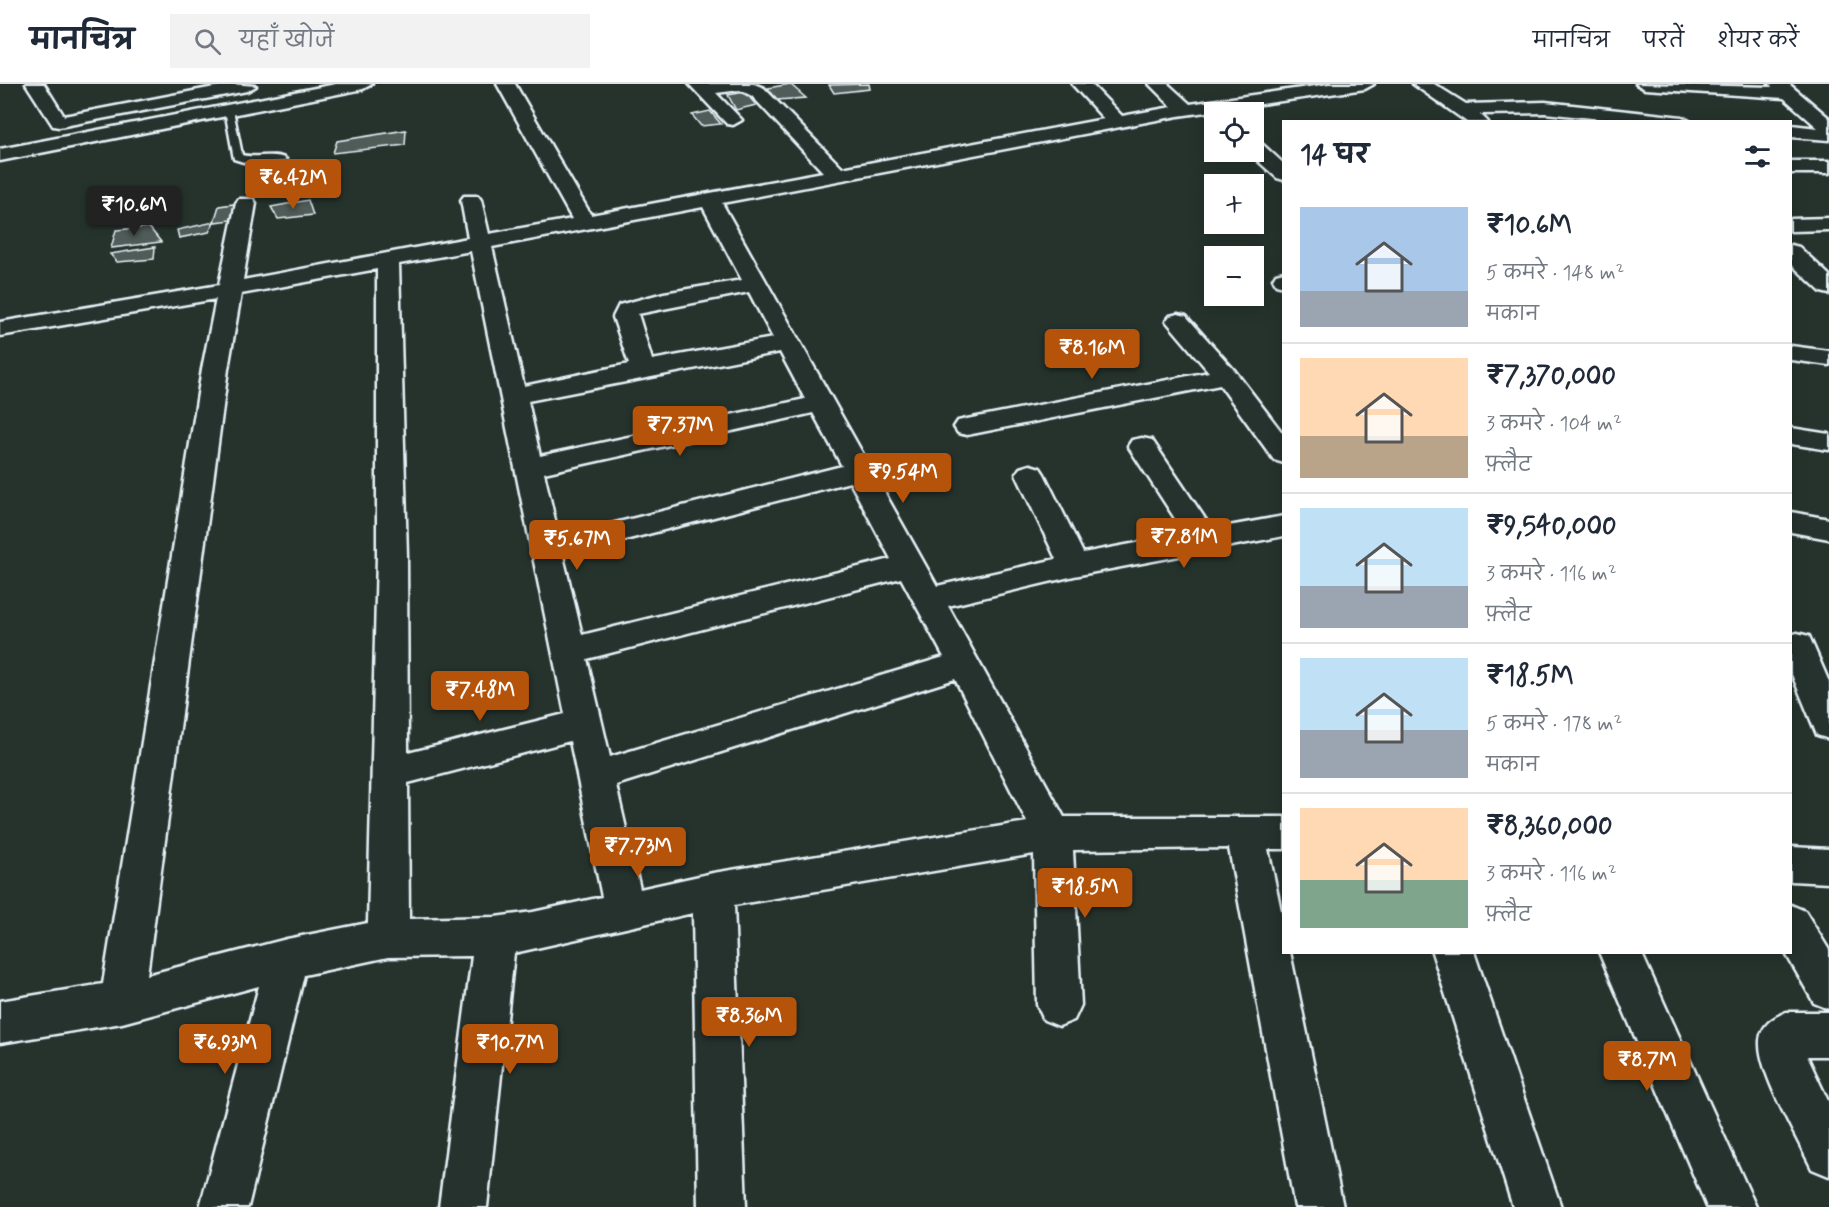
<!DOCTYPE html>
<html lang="hi">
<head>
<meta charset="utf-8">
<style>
	body { margin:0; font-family:Mynerve,"Playpen Sans Deva",sans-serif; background:#f2f2f3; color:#1f2937; height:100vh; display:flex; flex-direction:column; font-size:22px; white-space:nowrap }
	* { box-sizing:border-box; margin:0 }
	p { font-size:20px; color:#747a83 }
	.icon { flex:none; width:33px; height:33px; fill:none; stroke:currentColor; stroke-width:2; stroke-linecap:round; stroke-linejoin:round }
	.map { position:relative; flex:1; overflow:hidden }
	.drawer { position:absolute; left:1282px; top:36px; width:510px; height:834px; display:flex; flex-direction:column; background:#fff; border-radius:0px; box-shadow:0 3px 15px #0003 }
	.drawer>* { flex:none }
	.tools { position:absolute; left:1204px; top:18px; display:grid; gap:12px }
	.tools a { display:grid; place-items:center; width:60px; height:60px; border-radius:0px; background:#fff; box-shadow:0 3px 15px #0003; font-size:30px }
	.price { position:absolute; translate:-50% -51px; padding:0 14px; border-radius:6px; background:#b45309; color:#fff; font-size:20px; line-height:39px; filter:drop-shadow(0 2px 3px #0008) }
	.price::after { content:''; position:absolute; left:50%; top:36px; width:18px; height:14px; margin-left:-9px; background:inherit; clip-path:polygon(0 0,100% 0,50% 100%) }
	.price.current { background:#222; color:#fff }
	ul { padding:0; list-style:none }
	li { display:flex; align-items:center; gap:18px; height:150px; padding:0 18px }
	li+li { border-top:2px solid #e0e1e3 }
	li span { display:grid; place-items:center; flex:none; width:168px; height:120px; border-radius:0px; color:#555 }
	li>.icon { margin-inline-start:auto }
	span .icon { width:72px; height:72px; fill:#fffc; stroke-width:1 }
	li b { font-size:26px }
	h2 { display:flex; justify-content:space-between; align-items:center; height:72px; padding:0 18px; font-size:26px }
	header { display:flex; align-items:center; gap:36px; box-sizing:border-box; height:84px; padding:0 30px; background:#fff; border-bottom:2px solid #e0e1e3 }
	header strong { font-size:28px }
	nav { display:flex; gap:33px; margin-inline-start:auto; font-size:21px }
	.search { width:420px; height:54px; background:#f2f2f3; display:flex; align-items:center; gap:15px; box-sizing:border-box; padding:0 21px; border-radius:0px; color:#747a83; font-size:22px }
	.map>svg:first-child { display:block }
	.building { fill:#505c59; stroke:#e8f1f8; stroke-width:1.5 }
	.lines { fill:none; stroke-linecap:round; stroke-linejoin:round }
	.lane-casing { stroke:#e8f1f8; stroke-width:5 }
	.street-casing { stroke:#e8f1f8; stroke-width:5 }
	.secondary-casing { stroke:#e8f1f8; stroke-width:5 }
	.lane { fill:#26332d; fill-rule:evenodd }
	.street { fill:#26332d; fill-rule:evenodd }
	.secondary { fill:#26332d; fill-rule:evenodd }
</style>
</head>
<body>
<header>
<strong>मानचित्र</strong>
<div class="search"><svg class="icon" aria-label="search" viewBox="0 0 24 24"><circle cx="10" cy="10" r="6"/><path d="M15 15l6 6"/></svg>यहाँ खोजें</div>
<nav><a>मानचित्र</a><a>परतें</a><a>शेयर करें</a></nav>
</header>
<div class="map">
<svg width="1829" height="1123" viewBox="0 0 1829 1123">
	<rect width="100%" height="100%" fill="#26332d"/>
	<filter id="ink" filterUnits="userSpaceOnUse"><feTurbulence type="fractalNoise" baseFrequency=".0167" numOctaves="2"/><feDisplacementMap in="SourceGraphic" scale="12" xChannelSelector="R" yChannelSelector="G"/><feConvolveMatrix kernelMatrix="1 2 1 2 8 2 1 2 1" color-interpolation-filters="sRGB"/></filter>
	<g filter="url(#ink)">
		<path class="building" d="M790,0L806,14L776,16L768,4Z
			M869,0L870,5L834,9L829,1Z
			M745,8L756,21L736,26L728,11Z
			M710,27L721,40L701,42L692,31Z
			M406,46L405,61L333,69L337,57Z
			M278,81V95L250,99L256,82Z
			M308,116L313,131L278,135L271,123Z
			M234,120L231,136L214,138L219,122Z
			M214,138L209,148L179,154L177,146Z
			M149,143L161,158L111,164L116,146Z
			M155,163L154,175L117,178L110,170Z"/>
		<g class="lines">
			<g class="lane-casing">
				<path id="lane" d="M229,23L233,26L242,71C255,75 275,68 286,75L284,77L250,80L234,75L225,26Z"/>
			</g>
			<g class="street-casing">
				<path id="street" d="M26,0H44L64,32L230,0L256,2L247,7L59,43L53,42Z
					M497,0H515L591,131L823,88L752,12L740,6L716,9L742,36L733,41L727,40L689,0H754L764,4L842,84L1104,35L1072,0H1091L1122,32L1172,23L1149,0H1168L1190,20L1329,0H1374L1365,5L1178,32L722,119L937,502L1056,475L1016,390L1020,384L1030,381L1040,384L1044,390L1083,469L1185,450L1128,362L1132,356L1142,354L1152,356L1212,445L1284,432V452L1074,492L948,522L1064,733H1284V765H1268L1284,841V868H1290L1343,1123H1295L1229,764L1073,766L1081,921L1074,936L1059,942L1044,936L1037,921L1034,770L734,821L746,1123H698L693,829L514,869L487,1123H439L472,872L388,873L304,891L248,1123H200L259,902L122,939L0,959V917L103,900L202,285L216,215L0,252V238L219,201L236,119L239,115H253L256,119L243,196L468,154L461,116L464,112H478L481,116L489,150L572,135ZM703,123L742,196L664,209L619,221L613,233L629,280L524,302L492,163ZM471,167L565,630L408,669L407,472L399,180ZM377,185V472L368,839L287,855L147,891L228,285L241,210ZM749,208L773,254L652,276L638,230ZM780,268L805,315L540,372L528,317ZM813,329L842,382L559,453L544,389ZM850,398L891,475L582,551L563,472ZM901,494L944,573L610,673L587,575ZM955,595L1027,738L713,789L640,805L616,701ZM570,657L602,813L533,828L495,833L409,835L408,699Z
					M1413,0H1434L1466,20L1545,18L1682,33L1691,38H1630L1545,29L1480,30L1488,38H1467Z
					M1636,0L1772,3L1770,0H1789L1829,34V56L1791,53V41L1818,44L1784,14L1645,5Z
					M1254,57L1261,59L1284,80V96L1277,94L1248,68H1254Z
					M1791,77H1829V89H1791Z
					M1829,134V146L1791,147V135Z
					M1791,161L1799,163L1829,191V210L1821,208L1791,180Z
					M1284,188V203L1276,201L1273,195L1276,190Z
					M1178,230L1186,232L1235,287L1284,351V379L1274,376L1220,301L967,351L958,349L954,343L958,337L967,335L1209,288L1166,237L1170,232Z
					M1791,262L1829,267V281L1791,276Z
					M1791,344L1829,350V366L1791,360Z
					M1791,428L1829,435V455L1791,448Z
					M1797,549L1809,552L1829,598V655L1817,651L1791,588V551Z
					M1791,763L1829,765V799L1791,797Z
					M1791,821L1805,827L1829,866V925L1814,919L1785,868H1791Z
					M1432,868H1474L1561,1123H1513Z
					M1599,868H1641L1756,1123H1707Z
					M1786,928H1829V972H1807L1829,1019V1092L1812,1085C1798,1055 1758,988 1760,957C1761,941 1773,934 1786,928Z"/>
			</g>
			<g class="secondary-casing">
				<path id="secondary" d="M336,0H372L363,5L0,77V65Z"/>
			</g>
			<use href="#lane" class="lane"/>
			<use href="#street" class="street"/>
			<use href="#secondary" class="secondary"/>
		</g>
	</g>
</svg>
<div class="tools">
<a><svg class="icon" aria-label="locate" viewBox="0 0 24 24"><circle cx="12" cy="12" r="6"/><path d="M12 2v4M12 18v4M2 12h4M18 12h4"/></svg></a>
<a>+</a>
<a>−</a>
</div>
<b class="price" style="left:293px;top:126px">₹6.42M</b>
<b class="price current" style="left:134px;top:153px">₹10.6M</b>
<b class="price" style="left:1092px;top:296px">₹8.16M</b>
<b class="price" style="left:680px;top:373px">₹7.37M</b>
<b class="price" style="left:903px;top:420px">₹9.54M</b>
<b class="price" style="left:1184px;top:485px">₹7.81M</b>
<b class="price" style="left:577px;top:487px">₹5.67M</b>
<b class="price" style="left:480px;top:638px">₹7.48M</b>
<b class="price" style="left:638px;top:794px">₹7.73M</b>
<b class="price" style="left:1085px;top:835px">₹18.5M</b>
<b class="price" style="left:749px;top:964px">₹8.36M</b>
<b class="price" style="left:225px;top:991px">₹6.93M</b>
<b class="price" style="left:510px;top:991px">₹10.7M</b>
<b class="price" style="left:1647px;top:1008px">₹8.7M</b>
<section class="drawer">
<h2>14 घर<svg class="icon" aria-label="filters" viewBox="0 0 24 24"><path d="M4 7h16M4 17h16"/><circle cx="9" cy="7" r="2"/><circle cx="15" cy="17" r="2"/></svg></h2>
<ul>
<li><span style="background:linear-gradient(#a9c7e8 70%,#9aa5b1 0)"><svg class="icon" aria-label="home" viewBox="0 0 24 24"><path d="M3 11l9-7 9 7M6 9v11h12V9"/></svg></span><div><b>₹10.6M</b><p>5 कमरे · 148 m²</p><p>मकान</p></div></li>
<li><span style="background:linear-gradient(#ffd9b3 65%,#b9a48a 0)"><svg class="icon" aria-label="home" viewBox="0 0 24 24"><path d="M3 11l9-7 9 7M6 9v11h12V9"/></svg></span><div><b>₹7,370,000</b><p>3 कमरे · 104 m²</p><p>फ़्लैट</p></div></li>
<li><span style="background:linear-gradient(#bfe0f5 65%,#9aa5b1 0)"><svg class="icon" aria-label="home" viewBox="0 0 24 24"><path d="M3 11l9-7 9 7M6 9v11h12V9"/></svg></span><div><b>₹9,540,000</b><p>3 कमरे · 116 m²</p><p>फ़्लैट</p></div></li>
<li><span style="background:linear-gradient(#bfe0f5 60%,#9aa5b1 0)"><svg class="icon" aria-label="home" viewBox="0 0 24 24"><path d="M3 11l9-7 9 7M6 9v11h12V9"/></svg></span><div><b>₹18.5M</b><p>5 कमरे · 178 m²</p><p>मकान</p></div></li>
<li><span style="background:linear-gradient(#ffd9b3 60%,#7fa58c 0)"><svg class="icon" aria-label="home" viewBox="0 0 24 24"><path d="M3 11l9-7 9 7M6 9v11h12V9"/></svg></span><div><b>₹8,360,000</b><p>3 कमरे · 116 m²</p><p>फ़्लैट</p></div></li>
</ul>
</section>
</div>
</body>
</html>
